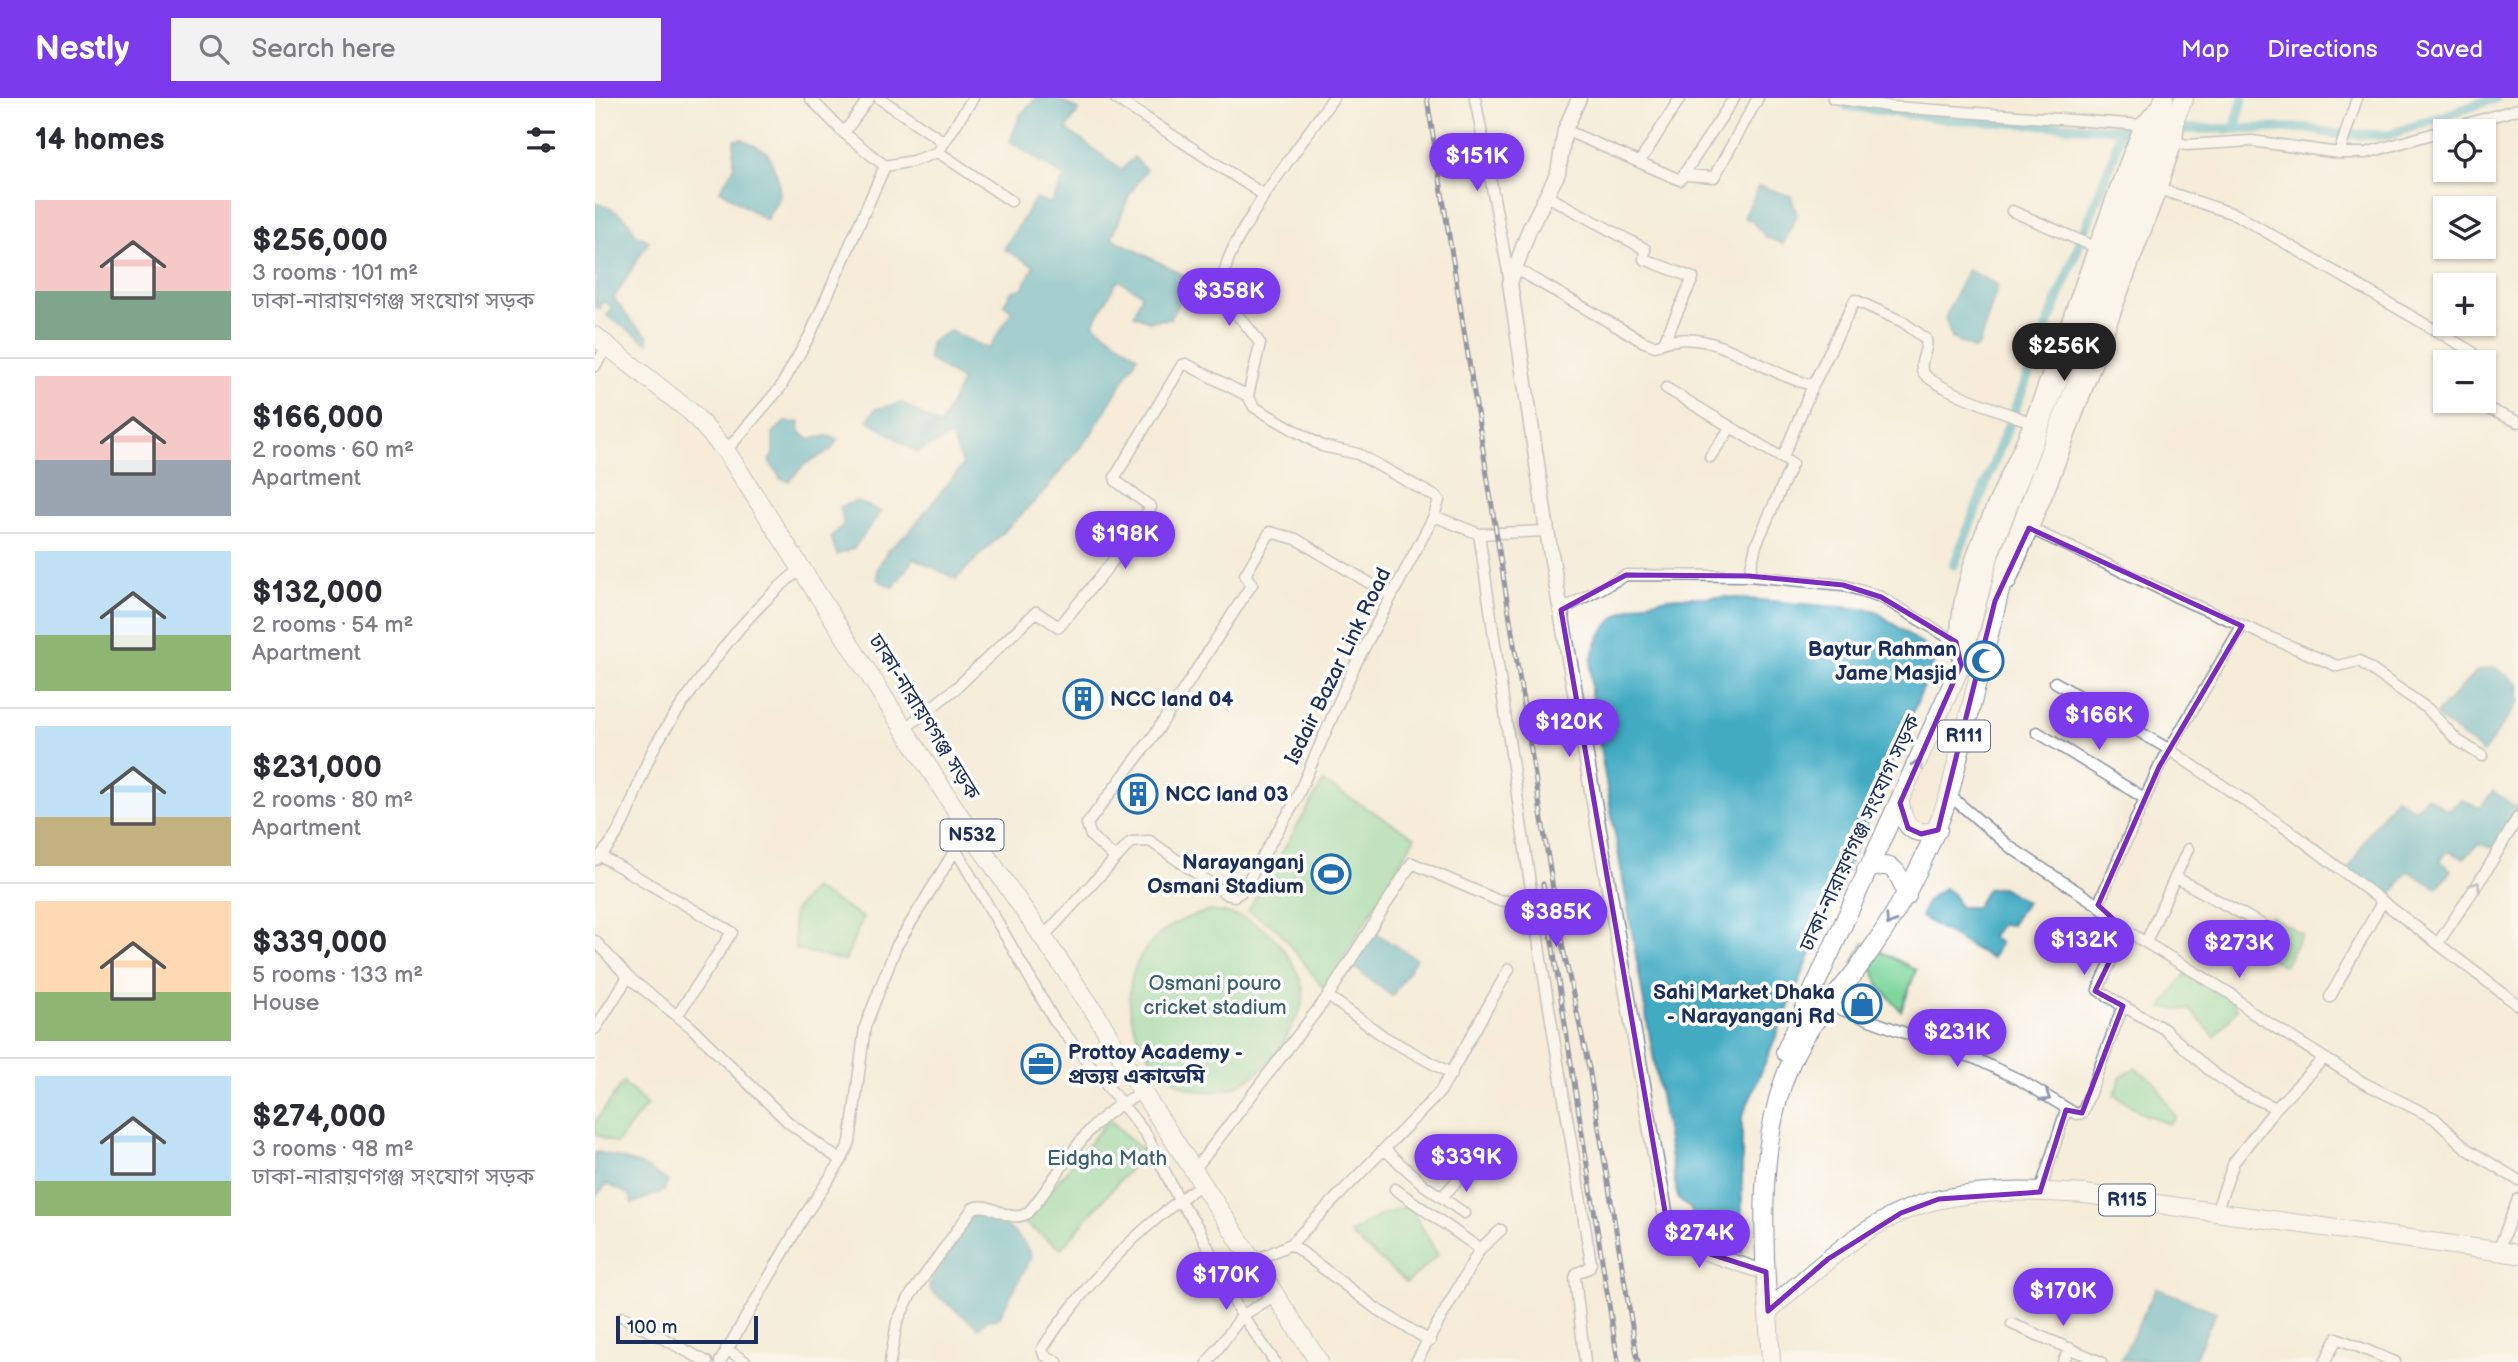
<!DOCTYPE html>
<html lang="en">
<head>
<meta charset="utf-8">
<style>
	body { margin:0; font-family:"Balsamiq Sans","Noto Sans Bengali",sans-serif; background:#f2f2f3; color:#2b2b33; height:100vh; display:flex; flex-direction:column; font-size:26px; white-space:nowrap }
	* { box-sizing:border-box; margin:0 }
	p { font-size:23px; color:#7c7c81 }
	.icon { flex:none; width:38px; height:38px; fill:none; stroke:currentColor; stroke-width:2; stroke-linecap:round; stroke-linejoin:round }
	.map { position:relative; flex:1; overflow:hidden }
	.drawer { display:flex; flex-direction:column; background:#fff; width:595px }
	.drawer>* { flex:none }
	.fabs { position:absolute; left:1838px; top:21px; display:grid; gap:14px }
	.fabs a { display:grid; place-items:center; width:63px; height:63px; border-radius:0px; background:#fff; box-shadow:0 2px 5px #0004; font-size:35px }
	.scale { position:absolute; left:21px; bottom:18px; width:142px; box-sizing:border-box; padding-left:7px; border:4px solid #1b2f5e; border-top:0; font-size:19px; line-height:24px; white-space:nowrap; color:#1b2f5e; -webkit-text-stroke:5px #fff; paint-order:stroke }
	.price { position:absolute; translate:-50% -60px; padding:0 16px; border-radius:24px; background:#7c3aed; color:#fff; font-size:23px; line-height:46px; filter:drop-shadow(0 2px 4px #0008) }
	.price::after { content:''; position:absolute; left:50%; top:42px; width:21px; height:16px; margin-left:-10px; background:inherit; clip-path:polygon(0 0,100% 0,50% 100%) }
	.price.on { background:#222; color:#fff }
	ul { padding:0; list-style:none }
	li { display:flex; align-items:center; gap:21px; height:175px; padding:0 35px }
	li+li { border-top:2px solid #e1e1e2 }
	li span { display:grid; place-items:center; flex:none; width:196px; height:140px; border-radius:0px; color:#555 }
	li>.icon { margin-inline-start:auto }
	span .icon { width:84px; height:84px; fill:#fffc; stroke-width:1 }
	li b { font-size:30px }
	h2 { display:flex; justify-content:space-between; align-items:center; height:84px; padding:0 35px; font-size:30px }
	header { display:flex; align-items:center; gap:42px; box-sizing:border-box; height:98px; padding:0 35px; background:#7c3aed; color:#fff }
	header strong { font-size:33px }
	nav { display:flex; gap:38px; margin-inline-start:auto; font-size:24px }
	.search { width:490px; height:63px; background:#f2f2f3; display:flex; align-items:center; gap:18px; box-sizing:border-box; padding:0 24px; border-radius:0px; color:#7c7c81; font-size:26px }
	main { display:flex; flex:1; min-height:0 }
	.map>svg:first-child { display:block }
	.green { fill:#7ed69b; stroke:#4c827c; stroke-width:2 }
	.water { fill:#42abc2; stroke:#2e6d90; stroke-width:2 }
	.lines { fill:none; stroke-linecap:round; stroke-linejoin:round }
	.canal { stroke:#42abc2; stroke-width:10 }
	.minor-casing { stroke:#888e9c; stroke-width:13 }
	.tertiary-casing { stroke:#888e9c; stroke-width:17 }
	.primary-casing { stroke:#888e9c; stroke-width:20 }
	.trunk-casing { stroke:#888e9c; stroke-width:20 }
	.minor { stroke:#fff; stroke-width:10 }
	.tertiary { stroke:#fff; stroke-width:14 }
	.primary { stroke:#fff; stroke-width:18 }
	.trunk { stroke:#fff; stroke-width:18 }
	.rail-casing { stroke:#1b2f5e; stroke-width:5 }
	.rail { stroke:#fff; stroke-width:2.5; stroke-dasharray:8; stroke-linecap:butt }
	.oneway { stroke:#8d97ae }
	.marked { fill:none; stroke:#7b2cbf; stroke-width:5; stroke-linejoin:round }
	.labels { text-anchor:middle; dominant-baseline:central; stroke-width:7; stroke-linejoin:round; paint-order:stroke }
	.shield { fill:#fff; stroke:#5f6d8e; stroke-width:2 }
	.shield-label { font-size:19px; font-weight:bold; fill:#1b2f5e }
	.poi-label { font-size:21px; font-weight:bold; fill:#1b2f5e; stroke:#fff; text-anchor:end }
	.street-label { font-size:21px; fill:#1b2f5e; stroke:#fff }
	.park-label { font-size:21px; fill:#396170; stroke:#fff }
</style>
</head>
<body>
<header>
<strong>Nestly</strong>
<div class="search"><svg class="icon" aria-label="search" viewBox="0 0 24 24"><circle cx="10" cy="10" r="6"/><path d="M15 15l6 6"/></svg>Search here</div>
<nav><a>Map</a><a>Directions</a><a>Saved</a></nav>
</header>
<main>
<section class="drawer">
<h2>14 homes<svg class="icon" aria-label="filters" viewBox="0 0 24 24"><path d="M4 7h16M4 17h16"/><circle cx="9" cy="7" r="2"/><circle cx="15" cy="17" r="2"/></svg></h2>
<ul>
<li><span style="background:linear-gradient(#f6c9c9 65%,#7fa58c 0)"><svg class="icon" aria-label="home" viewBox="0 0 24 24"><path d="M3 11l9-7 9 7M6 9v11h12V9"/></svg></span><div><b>$256,000</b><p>3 rooms · 101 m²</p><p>ঢাকা-নারায়ণগঞ্জ সংযোগ সড়ক</p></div></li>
<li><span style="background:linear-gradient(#f6c9c9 60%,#9aa5b1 0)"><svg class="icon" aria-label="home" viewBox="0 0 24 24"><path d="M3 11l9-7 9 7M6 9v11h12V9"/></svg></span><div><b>$166,000</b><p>2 rooms · 60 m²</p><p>Apartment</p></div></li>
<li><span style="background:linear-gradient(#bfe0f5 60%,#8fb573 0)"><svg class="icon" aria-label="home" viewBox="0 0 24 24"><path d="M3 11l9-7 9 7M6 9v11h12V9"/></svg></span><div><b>$132,000</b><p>2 rooms · 54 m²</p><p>Apartment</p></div></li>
<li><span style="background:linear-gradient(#bfe0f5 65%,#c2b280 0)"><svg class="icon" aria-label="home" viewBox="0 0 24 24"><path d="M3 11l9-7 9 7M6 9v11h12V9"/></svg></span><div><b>$231,000</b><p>2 rooms · 80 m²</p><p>Apartment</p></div></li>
<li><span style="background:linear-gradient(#ffd9b3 65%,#8fb573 0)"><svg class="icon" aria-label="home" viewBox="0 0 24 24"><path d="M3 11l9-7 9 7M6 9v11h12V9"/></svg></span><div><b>$339,000</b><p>5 rooms · 133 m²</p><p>House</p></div></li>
<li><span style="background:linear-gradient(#bfe0f5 75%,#8fb573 0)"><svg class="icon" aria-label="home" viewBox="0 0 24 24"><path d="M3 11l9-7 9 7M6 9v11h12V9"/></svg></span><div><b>$274,000</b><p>3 rooms · 98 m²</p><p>ঢাকা-নারায়ণগঞ্জ সংযোগ সড়ক</p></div></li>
</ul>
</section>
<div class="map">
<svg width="1923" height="1264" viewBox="0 0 1923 1264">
	<rect width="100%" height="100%" fill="#fff"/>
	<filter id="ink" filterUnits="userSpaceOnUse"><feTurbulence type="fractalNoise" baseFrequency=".0143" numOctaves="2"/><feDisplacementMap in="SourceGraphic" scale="14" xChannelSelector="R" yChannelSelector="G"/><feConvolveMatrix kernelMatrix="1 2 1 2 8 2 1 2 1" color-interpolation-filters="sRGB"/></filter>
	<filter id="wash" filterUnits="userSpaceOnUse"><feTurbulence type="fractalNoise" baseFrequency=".00686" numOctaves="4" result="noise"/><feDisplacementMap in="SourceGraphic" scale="28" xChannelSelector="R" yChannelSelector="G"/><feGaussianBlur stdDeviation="1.57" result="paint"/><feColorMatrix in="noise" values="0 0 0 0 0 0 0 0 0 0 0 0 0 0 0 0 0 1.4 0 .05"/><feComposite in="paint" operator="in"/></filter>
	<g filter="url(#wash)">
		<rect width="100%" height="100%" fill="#f5ecd9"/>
		<path class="green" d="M728,684L820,739L730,892L681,830L653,813Z
			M218,790L268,820L250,863L200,851L198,814Z
			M615,813C652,816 677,830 696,863C703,874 710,890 708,903C707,912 699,924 695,932C665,996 594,1021 551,953C512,891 545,827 615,813Z
			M1676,818L1707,836L1689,868L1654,848Z
			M1269,845L1321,872L1306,913L1284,887L1279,873L1259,864Z
			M1593,872L1634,898L1642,911L1620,939L1595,912L1567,910Z
			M1540,970L1560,984L1581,1020L1574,1026L1549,1016L1519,997L1525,980Z
			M28,984L52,1007L21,1046L0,1036V1024Z
			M514,1021L549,1054L466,1151L429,1125Z
			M814,1107L843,1157L812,1185L755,1136L782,1119Z"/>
		<path class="water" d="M441,0H461L484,12L471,31L527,72L539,59L551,72L535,96L517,140L596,181L575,221L554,223L539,217L547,196L523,182L498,226L543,258L497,335L447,396L361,481L319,460L298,490L282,481V472L293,452L314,434L368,367L356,338L322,354L273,322L280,311L307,305L345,328L367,283L333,261L336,243L355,233L394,251L417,213L409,206L417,193L427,191L439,168L409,151L440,101L456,105L469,79L415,43L425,17Z
			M148,41L173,55L183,80L185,98L171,122L125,92L139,69V42Z
			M1164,88L1196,98L1202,117L1188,146L1171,139L1157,123L1149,119Z
			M0,105C17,109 35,119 40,136L54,143L19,200L38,226L53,238V245L12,218L17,209L8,203L4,211L0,209Z
			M1372,172L1403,187L1384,247L1379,251L1357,240L1350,220Z
			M190,324H205L204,333L213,341L232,338L243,341L236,352L210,366L194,383L186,381L174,363L178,356V335Z
			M261,403L286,414L259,450L242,457L236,439L249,426L245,409Z
			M1084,499H1130L1279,512L1342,557L1147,1019V1155L1102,1132L1096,1111L1083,1101L996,597C997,585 994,570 997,559C1007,515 1044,502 1084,499Z
			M1900,569L1923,586V605L1888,655L1840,617L1882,573Z
			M1898,693L1923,711L1903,751L1883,746L1869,760L1853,753L1845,762L1856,772L1842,790L1813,773L1796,797L1790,793L1785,800L1753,773L1772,738L1801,699L1819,712L1832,698L1853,713L1866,702L1885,710Z
			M1407,789L1431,804L1416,827L1406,826L1396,839L1405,845L1397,861L1326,819L1332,803L1349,790L1358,796L1364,809H1381L1392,791Z
			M776,832L821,861L797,898L756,867Z
			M4,1054L46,1067L73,1083L69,1093L37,1106L35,1097L12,1086L0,1099V1055Z
			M386,1112C404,1122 431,1139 436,1160L403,1221L391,1222L384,1230L336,1193L334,1187L380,1113Z
			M1561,1190L1621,1214L1598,1264L1526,1262Z"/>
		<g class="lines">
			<path class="canal" d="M1252,8L1354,21L1540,32
				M1640,30L1648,0
				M1586,31L1710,30L1740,36L1793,37L1901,0
				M1359,467L1519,57L1525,31"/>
		</g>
	</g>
	<g filter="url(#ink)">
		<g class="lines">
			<g class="minor-casing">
				<path id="minor" d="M284,0L349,44
					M520,0L669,97C654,126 613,173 635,207C644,221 657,231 665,246L653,298L659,309L727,348L763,356L841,399L844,402L839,418
					M880,0L914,179
					M1238,0L1299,9L1547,27
					M970,32L1085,82L1139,0
					M249,35L274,0
					M1580,43L1591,47L1657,43L1744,55H1771L1923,11
					M343,54L416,103
					M1744,55L1762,0
					M1046,62L1085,0
					M290,68L318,63L343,54L378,0
					M1090,77L1119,79L1163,0
					M1564,91L1642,117L1876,253L1880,258L1878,264
					M669,97L738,0
					M952,98L1050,151L1049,161L1098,180L1069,244
					M1417,113L1500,149
					M918,169L1049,244L1060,248C1114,222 1167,277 1218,287
					M0,268L13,248
					M1071,290L1197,366L1161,447L1154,478
					M1875,303L1923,324
					M131,353L185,290L215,237L290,68L249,35L215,0
					M1115,359L1136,329
					M1188,359L1218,287L1260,202L1308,224L1331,241C1334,252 1324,262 1327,272C1332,289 1417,317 1436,324
					M1434,430L1597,506L1742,568L1764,563L1833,611L1862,642L1887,658
					M884,436L946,861L996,1165L994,1170L982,1175L980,1180L990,1264
					M966,512L1031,477L1154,478L1248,487L1286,499L1361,544
					M1460,584L1575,652L1698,735L1923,907
					M309,631L361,590L441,514L464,529L517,464L556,409L521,383L520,379L587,267L591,266L653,298
					M1442,634L1549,700
					M1354,697L1415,749L1503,807L1530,832L1636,896L1656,914L1769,985L1839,1020L1872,1051L1923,1082
					M361,752L459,922L551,1036L584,1102L604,1131L643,1211L680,1264
					M6,758L137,834L82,918
					M520,760L496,738L492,726L560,636L657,486L650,477L675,434L701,441L796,498
					M0,762C33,735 40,686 59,650C72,626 88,605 104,583C135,539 165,503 208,469
					M1580,779L1682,835
					M1503,807L1564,669L1647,528
					M449,838L536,744L555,743L631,796L639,798L646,794L699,706L760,567L839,418L884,436L952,433
					M0,843L33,879L95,928L193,1024L246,1063
					M1551,844L1593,751
					M1843,845L1890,775L1923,719
					M733,898L817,765L902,802L940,806
					M1735,899L1787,804
					M1231,906L1381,961L1425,982L1481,1016L1487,1015L1490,1008L1528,908L1569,931L1613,971L1642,992L1681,1010
					M1528,908L1503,892L1530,832
					M0,931L33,879
					M790,1052L829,1087L869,1115
					M600,1071L733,898L791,940L857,976
					M800,1091L885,1151
					M1445,1094L1471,1012
					M847,1099L872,1072
					M1621,1114L1639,1064L1681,1010L1729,960
					M696,1146L845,994L914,871
					M1903,1153L1923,1101
					M659,1163L696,1146L783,1212L835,1243
					M28,1219L112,1264
					M1417,1226L1506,1264
					M131,1251L151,1264
					M125,1264L210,1117L246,1063L255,1044L270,929L301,849L373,731
					M295,1264L302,1224L315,1198L378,1110C397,1102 412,1127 433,1115C471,1070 489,1018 548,995
					M462,1264L449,1257L447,1251C490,1185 543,1130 608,1085
					M613,1264L647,1218L680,1197
					M821,1264L885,1151L906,1132
					M1468,1264L1475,1250
					M1730,1264L1742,1240L1800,1264"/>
			</g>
			<g class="tertiary-casing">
				<path id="tertiary" d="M984,0L970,32L963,75L934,132L915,185L952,433L1073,1131L1094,1149L1159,1171
					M1413,485L1456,382L1564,91L1580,43L1582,24
					M1366,566C1349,491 1410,392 1437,323C1470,238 1499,152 1531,67L1547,27L1562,10"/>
			</g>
			<g class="primary-casing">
				<path id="primary" d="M1305,705C1309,729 1317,739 1343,732
					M1271,772C1299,761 1303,773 1312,798
					M1190,954L1366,567L1395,454L1513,155L1569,0
					M1173,1213C1224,1169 1278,1115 1346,1101C1394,1091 1442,1093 1490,1096L1923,1156
					M1176,1264C1171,1169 1156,1049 1198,960C1213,927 1238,902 1260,874C1301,820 1332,762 1354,697L1412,464L1499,240L1569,44L1589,0"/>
			</g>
			<g class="trunk-casing">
				<path id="trunk" d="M0,238L97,315L131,353L373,731L501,916L548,995L724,1264"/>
			</g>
			<use href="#minor" class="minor"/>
			<use href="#tertiary" class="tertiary"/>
			<use href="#primary" class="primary"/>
			<use href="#trunk" class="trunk"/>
			<g class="rail-casing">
				<path id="rail" d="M832,0L966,841L994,970L1043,1264
					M948,786L1023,1264"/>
			</g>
			<use href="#rail" class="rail"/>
		</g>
		<defs><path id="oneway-chevron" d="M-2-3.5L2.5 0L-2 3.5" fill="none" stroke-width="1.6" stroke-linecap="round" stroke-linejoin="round" transform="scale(1.75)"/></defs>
		<g class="oneway">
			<use href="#oneway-chevron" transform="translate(1323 666) rotate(-66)"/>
			<use href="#oneway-chevron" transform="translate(1881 788) rotate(-56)"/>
			<use href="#oneway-chevron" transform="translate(1295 823) rotate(123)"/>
			<use href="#oneway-chevron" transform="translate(1451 999) rotate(34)"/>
		</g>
	</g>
	<path d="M0 0H1923V1264H0ZM1434,430L1647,528L1564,669L1503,807L1530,832L1500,893L1528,908L1487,1015L1471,1012L1445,1094L1344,1101L1306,1115L1233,1161L1173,1213L1171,1174L1094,1149L1073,1131L966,512L1031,477L1154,478L1248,487L1286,499L1361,544L1366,567L1305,705L1313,730L1326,736L1343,732L1400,503Z" fill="#f5ecd9" fill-opacity=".55" fill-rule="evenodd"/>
	<path class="marked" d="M1434,430L1647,528L1564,669L1503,807L1530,832L1500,893L1528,908L1487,1015L1471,1012L1445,1094L1344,1101L1306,1115L1233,1161L1173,1213L1171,1174L1094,1149L1073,1131L966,512L1031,477L1154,478L1248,487L1286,499L1361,544L1366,567L1305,705L1313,730L1326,736L1343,732L1400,503Z"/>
	<defs>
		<g id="mosque-ring" transform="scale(2.0125)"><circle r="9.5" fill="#fff" stroke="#1f6fb2" stroke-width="1.5"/><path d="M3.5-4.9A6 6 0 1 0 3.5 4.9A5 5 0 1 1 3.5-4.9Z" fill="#1f6fb2"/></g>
		<g id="building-ring" transform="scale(2.0125)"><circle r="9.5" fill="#fff" stroke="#1f6fb2" stroke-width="1.5"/><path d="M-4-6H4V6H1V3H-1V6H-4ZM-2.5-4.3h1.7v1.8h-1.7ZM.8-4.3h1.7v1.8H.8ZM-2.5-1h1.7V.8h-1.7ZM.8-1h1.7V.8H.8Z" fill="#1f6fb2"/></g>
		<g id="stadium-ring" transform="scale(2.0125)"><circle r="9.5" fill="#fff" stroke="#1f6fb2" stroke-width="1.5"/><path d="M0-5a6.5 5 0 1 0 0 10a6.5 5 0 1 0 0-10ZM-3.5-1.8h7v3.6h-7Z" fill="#1f6fb2"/></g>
		<g id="shop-ring" transform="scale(2.0125)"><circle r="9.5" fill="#fff" stroke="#1f6fb2" stroke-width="1.5"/><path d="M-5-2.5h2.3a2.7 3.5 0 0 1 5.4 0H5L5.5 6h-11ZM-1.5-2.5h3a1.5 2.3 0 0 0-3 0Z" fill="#1f6fb2"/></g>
		<g id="office-ring" transform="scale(2.0125)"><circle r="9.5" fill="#fff" stroke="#1f6fb2" stroke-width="1.5"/><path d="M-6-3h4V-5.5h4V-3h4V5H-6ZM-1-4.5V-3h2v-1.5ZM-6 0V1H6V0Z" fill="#1f6fb2"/></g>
	</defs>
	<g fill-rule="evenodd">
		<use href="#mosque-ring" x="1389" y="563"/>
		<use href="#building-ring" x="488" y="601"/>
		<use href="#building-ring" x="543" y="696"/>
		<use href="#stadium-ring" x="736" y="776"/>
		<use href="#shop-ring" x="1267" y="906"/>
		<use href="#office-ring" x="446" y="966"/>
	</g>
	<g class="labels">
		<g class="shield">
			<rect x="1343" y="622.5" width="52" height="31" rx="5"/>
			<rect x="345.5" y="721.5" width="63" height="31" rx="5"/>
			<rect x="1504" y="1086.5" width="56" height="31" rx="5"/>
		</g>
		<g class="shield-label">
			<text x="1369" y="638">R111</text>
			<text x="377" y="737">N532</text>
			<text x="1532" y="1102">R115</text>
		</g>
		<g class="poi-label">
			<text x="1362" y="551">Baytur Rahman<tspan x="1362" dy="24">Jame Masjid</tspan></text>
			<text x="515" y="601" text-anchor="start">NCC land 04</text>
			<text x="570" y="696" text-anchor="start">NCC land 03</text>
			<text x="709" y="764">Narayanganj<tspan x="709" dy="24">Osmani Stadium</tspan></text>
			<text x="1240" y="894">Sahi Market Dhaka<tspan x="1240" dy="24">- Narayanganj Rd</tspan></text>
			<text x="473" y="954" text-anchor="start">Prottoy Academy -<tspan x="473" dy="24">প্রত্যয় একাডেমি</tspan></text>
		</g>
		<g class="street-label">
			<text transform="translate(743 568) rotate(-64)">Isdair Bazar Link Road</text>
			<text transform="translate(329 619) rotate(58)">ঢাকা-নারায়ণগঞ্জ সড়ক</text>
			<text transform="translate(1265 735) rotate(-65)">ঢাকা-নারায়ণগঞ্জ সংযোগ সড়ক</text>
		</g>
		<g class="park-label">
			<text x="620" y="885">Osmani pouro<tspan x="620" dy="24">cricket stadium</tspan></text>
			<text x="512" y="1060">Eidgha Math</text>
		</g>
	</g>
</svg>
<div class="fabs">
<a><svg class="icon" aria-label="locate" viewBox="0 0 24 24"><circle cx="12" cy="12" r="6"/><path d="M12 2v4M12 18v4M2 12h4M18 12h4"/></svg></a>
<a><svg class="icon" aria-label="layers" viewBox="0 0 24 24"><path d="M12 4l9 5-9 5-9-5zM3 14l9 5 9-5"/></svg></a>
<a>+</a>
<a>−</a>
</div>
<div class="scale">100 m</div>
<b class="price" style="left:882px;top:95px">$151K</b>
<b class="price" style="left:634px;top:230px">$358K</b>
<b class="price on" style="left:1469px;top:285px">$256K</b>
<b class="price" style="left:530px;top:473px">$198K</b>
<b class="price" style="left:1504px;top:654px">$166K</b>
<b class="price" style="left:974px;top:661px">$120K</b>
<b class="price" style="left:961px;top:851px">$385K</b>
<b class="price" style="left:1489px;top:879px">$132K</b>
<b class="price" style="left:1644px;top:882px">$273K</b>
<b class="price" style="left:1362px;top:971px">$231K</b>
<b class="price" style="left:871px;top:1096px">$339K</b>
<b class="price" style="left:1104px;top:1172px">$274K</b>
<b class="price" style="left:631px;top:1214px">$170K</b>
<b class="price" style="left:1468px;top:1230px">$170K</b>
</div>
</main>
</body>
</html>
